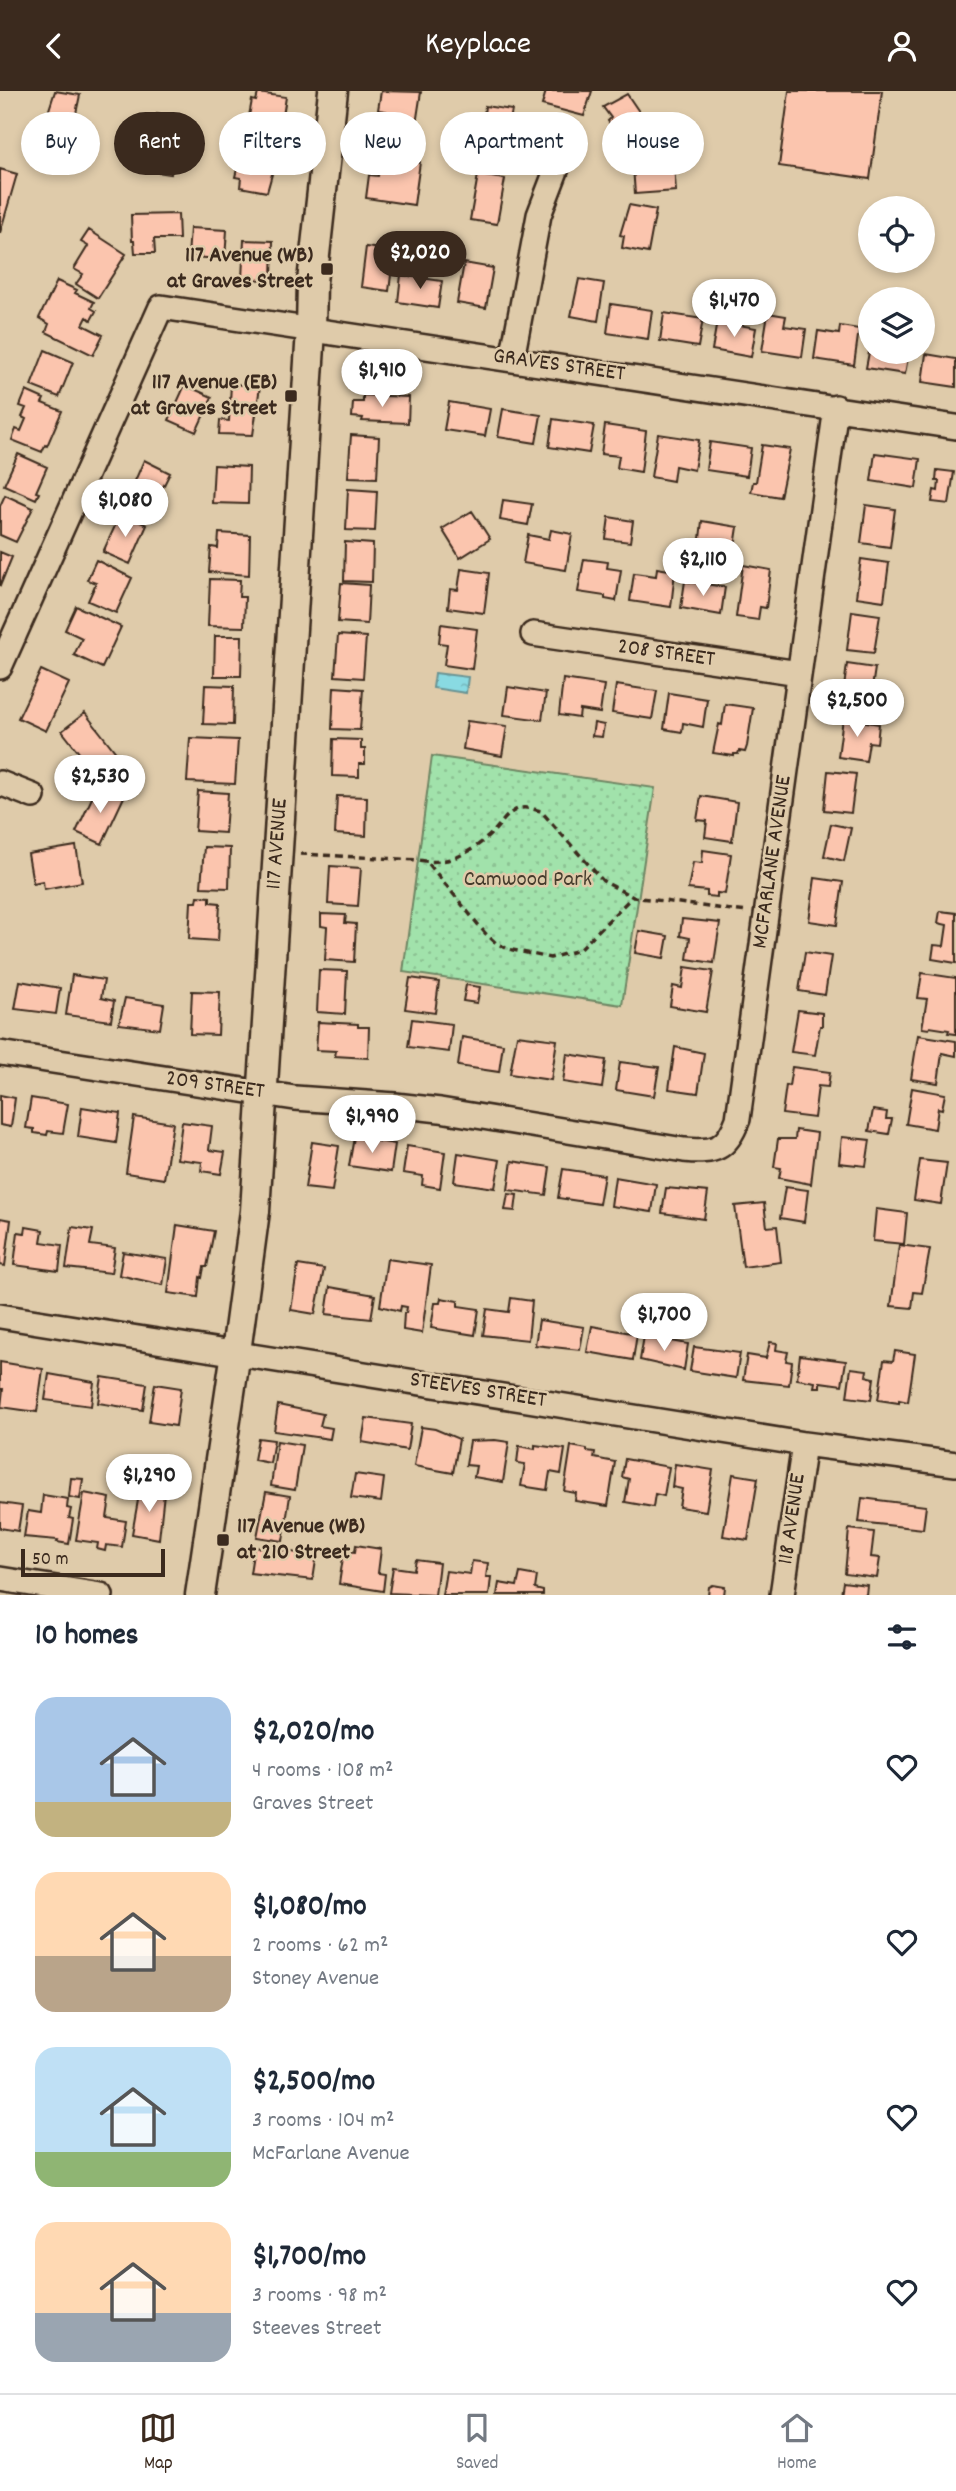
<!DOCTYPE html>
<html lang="en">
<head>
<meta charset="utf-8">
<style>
	body { margin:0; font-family:Dekko,sans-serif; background:#f2f2f3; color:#1f2937; height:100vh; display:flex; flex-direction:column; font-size:26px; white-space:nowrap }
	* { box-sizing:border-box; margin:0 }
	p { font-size:23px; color:#747a83 }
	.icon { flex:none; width:38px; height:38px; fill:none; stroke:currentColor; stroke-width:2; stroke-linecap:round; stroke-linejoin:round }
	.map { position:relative; height:1504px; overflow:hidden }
	.details { display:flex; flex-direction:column; background:#fff; flex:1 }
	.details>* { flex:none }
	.top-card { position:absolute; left:21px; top:21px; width:915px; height:63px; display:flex; gap:14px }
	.buttons { position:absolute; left:858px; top:105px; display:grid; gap:14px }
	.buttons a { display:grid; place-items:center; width:77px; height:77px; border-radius:50%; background:#fff; box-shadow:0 4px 10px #0003; font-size:35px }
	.scale { position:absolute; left:21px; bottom:18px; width:144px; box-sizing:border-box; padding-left:7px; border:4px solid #3b2a1e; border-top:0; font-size:19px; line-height:24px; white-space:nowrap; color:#3b2a1e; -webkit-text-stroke:5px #dfcbaa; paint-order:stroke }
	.price { position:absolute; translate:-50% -60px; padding:0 16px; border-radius:24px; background:#fff; color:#222; font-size:23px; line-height:46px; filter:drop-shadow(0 2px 4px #0008) }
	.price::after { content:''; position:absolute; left:50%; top:42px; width:21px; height:16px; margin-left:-10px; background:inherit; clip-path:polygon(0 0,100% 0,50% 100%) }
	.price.selected { background:#3b2a1e; color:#fff }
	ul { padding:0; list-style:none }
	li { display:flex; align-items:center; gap:21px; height:175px; padding:0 35px }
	li span { display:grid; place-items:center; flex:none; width:196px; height:140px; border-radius:21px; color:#555 }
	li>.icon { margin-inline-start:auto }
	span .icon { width:84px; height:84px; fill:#fffc; stroke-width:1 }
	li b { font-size:30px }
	h2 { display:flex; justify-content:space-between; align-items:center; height:84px; padding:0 35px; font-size:30px }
	.tag { padding:0 24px; border-radius:32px; background:#fff; box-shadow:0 4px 10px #0003; font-size:24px; line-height:63px }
	.tag.selected { background:#3b2a1e; color:#fff }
	header { display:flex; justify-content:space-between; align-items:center; height:91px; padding:0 35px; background:#3b2a1e; color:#fff; font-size:32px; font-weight:600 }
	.tabs { display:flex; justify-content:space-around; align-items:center; height:98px; border-top:2px solid #e0e1e3; background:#fff; font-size:19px; color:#747a83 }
	.tabs a { display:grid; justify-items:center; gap:4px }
	.tabs .selected { color:#3b2a1e }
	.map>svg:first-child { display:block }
	.park { fill:url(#park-dots); stroke:#6e8664; stroke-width:2 }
	.water { fill:url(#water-ripples); stroke:#6a9494; stroke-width:2 }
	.building { fill:#fbc5ae; stroke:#3b2a1e; stroke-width:2 }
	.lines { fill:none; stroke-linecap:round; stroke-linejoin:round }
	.minor-casing { stroke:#3b2a1e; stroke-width:28 }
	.tertiary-casing { stroke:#3b2a1e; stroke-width:33 }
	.path { stroke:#3b2a1e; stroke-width:3.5; stroke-dasharray:7 5; stroke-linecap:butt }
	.minor { stroke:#dfcbaa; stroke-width:23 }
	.tertiary { stroke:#dfcbaa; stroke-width:28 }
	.poi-dot { fill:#3b2a1e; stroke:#dfcbaa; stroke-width:2.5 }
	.labels { text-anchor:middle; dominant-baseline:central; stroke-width:5; stroke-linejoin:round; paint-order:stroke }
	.poi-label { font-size:23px; font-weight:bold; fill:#3b2a1e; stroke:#dfcbaa; text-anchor:end }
	.street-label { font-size:23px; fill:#3b2a1e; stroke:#dfcbaa }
	.park-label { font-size:23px; fill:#453c2c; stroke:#dfcbaa }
</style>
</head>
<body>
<header><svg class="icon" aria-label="back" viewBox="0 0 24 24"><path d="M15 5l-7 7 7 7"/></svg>Keyplace<svg class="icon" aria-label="person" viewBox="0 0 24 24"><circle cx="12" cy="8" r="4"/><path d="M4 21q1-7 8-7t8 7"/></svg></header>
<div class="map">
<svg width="956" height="1504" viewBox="0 0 956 1504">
	<defs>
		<pattern id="park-dots" width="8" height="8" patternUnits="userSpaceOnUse" patternTransform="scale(1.75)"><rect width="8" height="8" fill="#a1e2ab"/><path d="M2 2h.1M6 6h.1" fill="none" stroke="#8cc293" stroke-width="1.8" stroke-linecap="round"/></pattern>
		<pattern id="water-ripples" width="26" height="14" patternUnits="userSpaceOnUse" patternTransform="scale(1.75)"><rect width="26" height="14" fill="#89dae2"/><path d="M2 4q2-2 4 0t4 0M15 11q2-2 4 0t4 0" fill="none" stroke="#77bbc1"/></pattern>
	</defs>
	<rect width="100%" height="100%" fill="#dfcbaa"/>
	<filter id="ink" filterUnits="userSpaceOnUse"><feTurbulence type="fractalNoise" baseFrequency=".0143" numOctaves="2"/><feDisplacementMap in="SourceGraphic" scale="14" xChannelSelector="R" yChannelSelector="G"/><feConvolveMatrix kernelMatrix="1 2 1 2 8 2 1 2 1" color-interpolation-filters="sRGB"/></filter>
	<g filter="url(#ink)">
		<path class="park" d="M432,665L655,697L622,914L403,881Z"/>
		<path class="water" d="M435,582L468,586L466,602L433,597Z"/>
		<path class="building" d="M55,0L80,4L66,68L32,59L40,30L45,31Z
			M381,0L421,1L412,59L380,54L383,39H381L386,20L378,19Z
			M546,0H592L584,25L542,14Z
			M789,0H882L870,88L779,75Z
			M258,2L286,6L279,50L250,46L254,25H249L252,9L256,10Z
			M627,3L648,34L644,37L648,42L624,55L608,30L611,27L603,16Z
			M485,15L512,19L509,35H513L507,72L486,69L487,62L480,61Z
			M157,23L181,27L171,83L143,79V75L138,74L142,53L152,54Z
			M245,54L274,59L271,76H274L267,101L240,96L241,87L235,86L238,74L242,75Z
			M652,60L653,75L674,74L676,100L635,103L632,62Z
			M381,65L420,71L414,114L366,107L369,84L378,85Z
			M0,78L17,83L0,142Z
			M478,84L505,88L497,133L470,129Z
			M629,114L656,119L648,162L622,157L624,145L620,144Z
			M178,123L179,148H154L155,162H135L134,150H132L131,124Z
			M190,137L227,139L225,168L188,166Z
			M89,139L126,163L98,207L76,193L83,183L74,178L88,155L81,151Z
			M244,149L273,150L272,189L242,188Z
			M366,156L394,160L389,200L361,196Z
			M464,172L493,177L486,217L457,212Z
			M401,184L442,190L438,217L398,211Z
			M579,188L604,192L598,230L571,225Z
			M57,190L77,199L75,202L94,211L91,217L96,220L91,229L87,226L83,234L103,244L93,264L46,241L49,233L39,227Z
			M611,213L652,219L648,248L607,242Z
			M664,222L703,228L698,256L660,250Z
			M768,222L786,225L784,235L806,238L802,266L762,260Z
			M717,230L756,237L751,266L712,259Z
			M840,235L859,238L854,274L814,268L818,240L839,243Z
			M870,256V261H909L905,283L866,277Z
			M45,259L73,271L59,306L31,295Z
			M926,263L956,268V296L922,291Z
			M231,293L260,295L253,344L219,343L220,329L229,330Z
			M185,294L212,306L196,341L169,329Z
			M26,300L44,308L42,312L62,320L47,355L45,354L42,361L12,349L16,338L21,340L26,328L22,326L26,317L20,315Z
			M363,304L409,306L408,332L362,330L363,327L352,326L353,311H363Z
			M449,311L490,318L485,345L444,339Z
			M503,318L541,324L536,352L498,346Z
			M553,328L594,334L589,362L549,356Z
			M605,334L646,340L641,381L617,377L619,365L601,363Z
			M658,343L699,349L694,379L675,375L673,390L651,386Z
			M351,344L379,346L377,387L348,386Z
			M710,351L751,357L747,385L706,379Z
			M762,354L790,358L780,406L751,401L753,391H756Z
			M875,362L920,368L916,397L871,390Z
			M18,363L47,376L36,401L39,402L36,408L4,394Z
			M144,369L170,382L152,418L128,406Z
			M214,374L249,376L248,413L212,412Z
			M937,379L954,381L949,413L932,411L934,399L938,400L939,390H936Z
			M348,398L377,400L375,440L346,439Z
			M5,404L33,417L16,451L0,444V415Z
			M503,409L532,413L528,434L500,429Z
			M866,414L895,418L890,456L861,452Z
			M472,420L490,448L460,467L442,438Z
			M121,422L147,434L130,473L103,461Z
			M609,426L633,430L630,451L606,448Z
			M702,430L738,436L734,462L699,457Z
			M551,439L572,443L566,479L523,472L528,444L549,448Z
			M219,442L250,444L249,484L209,481L211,456L218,457Z
			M345,451L373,453L372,491L344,490Z
			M0,461L12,466L0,495Z
			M584,468L608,471L607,477L621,479L616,510L605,508V505L578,501Z
			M861,468L889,472L884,510L856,506Z
			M96,469L132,487L116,522L88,510L96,492L87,489Z
			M743,474L771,479L766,517L760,516L758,529L736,526Z
			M657,477L675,480L671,516L630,510L634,482L656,485Z
			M461,478L489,482L484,522L448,517L450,498L458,499Z
			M210,488L240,489L239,506H245L244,536L208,535Z
			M685,490L725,496L721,524L681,517Z
			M341,492L369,494L367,533L338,531Z
			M76,515L121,536L102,577L74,564L82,547L65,539Z
			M852,520L880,524L874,562L847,559Z
			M441,533L477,538L472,578L444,574L447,553L439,552Z
			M338,544L366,546L363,587L335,585Z
			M215,545H242L241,585H214Z
			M847,573L875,577L872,597L881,599L879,618L842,613Z
			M41,579L69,592L46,640L18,627Z
			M563,588L604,594L600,622L580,619L579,627L559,624Z
			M205,594L234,595L233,634L203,633Z
			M616,594L657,600L652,628L612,622Z
			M334,596L363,598L360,639L332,638Z
			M508,596L546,602L542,629L504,624Z
			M669,602L707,608L703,636L683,632L682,641L664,638Z
			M725,613L753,617L747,655L745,661L739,660L738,663H734V665L713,662L719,633L722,634Z
			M85,622L121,668L98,686L62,640Z
			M843,627L879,633L877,652L869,651L866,670L838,666Z
			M467,630L507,635L502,665L463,658Z
			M594,632L604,634L602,646L592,645Z
			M190,647L238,649L235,693L187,691Z
			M333,648L361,649V658H365V673H359V686L332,685Z
			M828,680L856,683L851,722L824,719Z
			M98,694L124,706L102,753L76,741Z
			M198,700L228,702L225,742L195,740Z
			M337,705L367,706L366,745L335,743Z
			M701,705L737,711L732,750L705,746L707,730L697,729Z
			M831,733L851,737L844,770L824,765Z
			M76,755L82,791L44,798L43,790L33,792L28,763Z
			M204,756L230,757L229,797L201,796Z
			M703,759L731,763L725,803L717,802V806L707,805V800L688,798L693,771L702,772Z
			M330,775L361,777L358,815L328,813Z
			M815,787L843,791L837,834L809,830Z
			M198,805L210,806V811L220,812L218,850L189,848L191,811H197Z
			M940,820L956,822V872L932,868L934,854L944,855L947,834L938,832Z
			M321,823L346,824L345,832L356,833L354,871L325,869L327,836L321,835Z
			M682,828L720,832L714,872L687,868L690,847L680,845Z
			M639,840L668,845L664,867L635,862Z
			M805,861L831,865L825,904L799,900Z
			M685,876L713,880L706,921L670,915L673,895L682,897Z
			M319,879L347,880L345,923L317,921Z
			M922,882L956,887V943L948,942L949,939L930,936L929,938L922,937L927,908L918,907Z
			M72,884L104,889L101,907L114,910L111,930L66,924Z
			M410,887L439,891L435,922L405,918Z
			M20,890L60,897L56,923L15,918Z
			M466,894L480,896L477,912L463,910Z
			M192,900L220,901L218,944L190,943Z
			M125,907L164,913L160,938L119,933Z
			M798,919L822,922V935H820L815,964L791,961Z
			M412,928L452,933L449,961L408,956Z
			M318,931L358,933V936H369L368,967L335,965L336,960L316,959Z
			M517,944L557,949L551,989L510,983Z
			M918,944L956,950V965L942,962L938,992L911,988Z
			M462,946L503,953L499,981L458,975Z
			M675,956L704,962L698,1002L669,998Z
			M567,963L606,969L602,997L563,991Z
			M620,971L659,976L654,1005L616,999Z
			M792,976L830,981L828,996L818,995L814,1027L782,1023L786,994L789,995Z
			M912,997L945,1003L942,1018L938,1017L935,1038L906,1033Z
			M0,1004L15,1007L11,1036L0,1034Z
			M31,1007L68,1013L63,1042L48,1040L47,1044L34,1042V1038L26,1037Z
			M82,1016L120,1022L116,1052L78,1046Z
			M873,1019L887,1021L886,1028H892L889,1043L869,1040Z
			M134,1026L173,1032L164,1088L126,1082Z
			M182,1031L212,1035L209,1059L225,1061L221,1083L201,1080L202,1071L177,1068Z
			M796,1039L817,1042L811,1093L779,1087L781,1077L774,1076L778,1048H795Z
			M354,1046L395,1053L391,1081L349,1075Z
			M842,1046L870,1049L866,1075L839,1072Z
			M312,1051L339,1055L332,1100L305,1097Z
			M407,1055L445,1061L440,1097L422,1094L423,1085L403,1082Z
			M458,1062L500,1069L495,1097L454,1091Z
			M920,1069L947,1072L941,1113L914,1109Z
			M512,1070L550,1076L546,1104L508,1099Z
			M563,1078L604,1084L599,1113L558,1107Z
			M615,1086L656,1093L652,1121L611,1115Z
			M785,1096L808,1099L804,1131L780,1127Z
			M666,1097L708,1101L704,1128L662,1122Z
			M508,1103L517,1104L515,1120L505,1119Z
			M764,1112L767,1136L777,1135L781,1171L743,1176L735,1115Z
			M876,1118L907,1122L904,1153L873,1150Z
			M0,1127L11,1129L5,1175L0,1174Z
			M177,1134L214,1140L207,1176H204L202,1187L200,1186L198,1206L168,1202Z
			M26,1136L43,1139L41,1151L62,1154L59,1180L14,1174L18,1141L25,1142Z
			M72,1136L93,1139L90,1154L115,1157L111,1182L66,1177Z
			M899,1154L930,1158L922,1202L914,1201L912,1217L891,1215Z
			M123,1161L167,1168L163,1194L119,1184Z
			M387,1168L431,1174L422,1242L403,1239L404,1222H406L407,1216L401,1215L400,1220L380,1215Z
			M298,1174L324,1178L315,1223L291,1219Z
			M330,1196L375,1204L371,1228L326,1223Z
			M441,1207L458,1210V1215L479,1218L475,1244L431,1237L435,1212H440Z
			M511,1207L532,1210L528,1249L483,1244L487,1218L509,1221Z
			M539,1229L584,1236L580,1259L535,1254Z
			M592,1235L637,1243L633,1269L587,1261Z
			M644,1245L688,1253L684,1279L640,1269Z
			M770,1251L777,1252L776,1259L788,1261L786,1270L792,1271L789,1294L743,1289L747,1264L766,1267Z
			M694,1256L740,1262L736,1287L690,1280Z
			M895,1260L915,1263L908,1311L899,1309V1312L878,1309L884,1269L893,1270Z
			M800,1264L846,1270L842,1294L820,1291V1296H814L815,1291L797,1288Z
			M0,1271L43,1278L37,1321L1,1316L3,1298H0Z
			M851,1277L867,1279L866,1285L874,1287L871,1309L847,1306Z
			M49,1283L94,1291L91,1315L45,1309Z
			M102,1286L147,1293L143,1319L98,1312Z
			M155,1293L181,1297L176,1335L149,1331Z
			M278,1314L323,1323L320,1335L332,1337L330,1348L274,1340Z
			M366,1327L411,1333L407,1359L362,1351Z
			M421,1336L435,1338L459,1348L453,1382L414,1375Z
			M258,1347L274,1349L270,1372L254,1369Z
			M495,1349L509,1351L503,1391L474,1386L476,1375L466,1374L470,1350Z
			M277,1350L302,1354L295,1399L271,1395Z
			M535,1354L565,1358L561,1383L550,1381L547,1399L521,1395L525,1373L517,1372L519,1355L535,1358Z
			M571,1355L587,1358V1360L595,1361L594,1367L615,1371L608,1415L575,1410L576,1402L564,1400Z
			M625,1368L669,1376L664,1405L655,1403L653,1416L625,1411L629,1388L622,1386Z
			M675,1373L713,1379L706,1420L679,1416L682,1398L672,1396Z
			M355,1383L384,1387L381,1411L351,1407Z
			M733,1383L758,1387L748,1449L723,1445Z
			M71,1387L83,1388L80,1408L69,1406Z
			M140,1398L164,1402L159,1448L132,1443Z
			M266,1401L290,1405L283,1450L257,1446Z
			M84,1402L110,1407L107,1427L126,1430L122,1456L106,1454L105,1460L97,1458L98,1452L76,1449Z
			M43,1404L68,1408L67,1417L71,1418L69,1427L73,1428L69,1453L57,1451L58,1449L24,1446L28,1420L41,1422Z
			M862,1407L926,1415L923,1438L859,1431Z
			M0,1412L22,1415L18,1440L0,1437Z
			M849,1438L874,1441L871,1466L880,1467L877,1487L845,1483Z
			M356,1454L381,1458L378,1482L385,1483L383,1500L339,1493L344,1460L355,1461Z
			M254,1456L298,1462L299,1459L317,1463L313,1489L250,1482Z
			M416,1469L439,1472L435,1504L389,1502L393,1476L414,1479Z
			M472,1470L488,1472L486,1486H491L489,1504H442L446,1480L470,1483Z
			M520,1482L537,1485L535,1498L543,1500V1504H497L499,1492L517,1495Z
			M843,1491L867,1494L866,1504H841Z
			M713,1494L725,1496L724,1504H708L709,1496Z"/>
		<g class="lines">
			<g class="minor-casing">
				<path id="minor" d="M512,268L539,124L567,51
					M533,543L799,582
					M0,576L161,216L956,336
					M0,692L33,705
					M0,962L295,1007L395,1014L440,1019L684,1059C715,1062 727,1058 738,1028L836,316
					M0,1225L804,1353L956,1373
					M0,1488L101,1504
					M782,1504L804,1353"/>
			</g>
			<g class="tertiary-casing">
				<path id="tertiary" d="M200,1504L236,1261L255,1120L311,239L312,191L333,0"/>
			</g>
			<path class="path" d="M300,763L419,769C449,775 473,761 494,740C500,734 506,724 514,720C522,714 532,718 541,720L603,790L633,806L747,821
				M429,773L485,842L496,852L508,858L550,867L579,859L632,806"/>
			<use href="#minor" class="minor"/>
			<use href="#tertiary" class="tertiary"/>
		</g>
	</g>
	<g class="poi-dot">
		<rect x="320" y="171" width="14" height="14" rx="3.5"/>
		<rect x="284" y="298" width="14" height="14" rx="3.5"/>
		<rect x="216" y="1442" width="14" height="14" rx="3.5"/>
	</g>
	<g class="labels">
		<g class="poi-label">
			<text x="313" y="165">117 Avenue (WB)<tspan x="313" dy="26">at Graves Street</tspan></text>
			<text x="277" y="292">117 Avenue (EB)<tspan x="277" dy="26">at Graves Street</tspan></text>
			<text x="237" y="1436" text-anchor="start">117 Avenue (WB)<tspan x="237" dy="26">at 210 Street</tspan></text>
		</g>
		<g class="street-label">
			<text transform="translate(559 275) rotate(8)">GRAVES STREET</text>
			<text transform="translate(666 563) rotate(8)">208 STREET</text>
			<text transform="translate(278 753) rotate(-86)">117 AVENUE</text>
			<text transform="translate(773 771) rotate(-82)">MCFARLANE AVENUE</text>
			<text transform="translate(215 995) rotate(8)">209 STREET</text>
			<text transform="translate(478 1300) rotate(9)">STEEVES STREET</text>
			<text transform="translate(793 1428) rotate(-82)">118 AVENUE</text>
		</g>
		<g class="park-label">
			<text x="528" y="789">Camwood Park</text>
		</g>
	</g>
</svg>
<div class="buttons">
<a><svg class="icon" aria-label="locate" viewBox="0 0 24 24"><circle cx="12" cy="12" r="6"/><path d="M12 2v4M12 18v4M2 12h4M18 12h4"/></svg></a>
<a><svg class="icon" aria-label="layers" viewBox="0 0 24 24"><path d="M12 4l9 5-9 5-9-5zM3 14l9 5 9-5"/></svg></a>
</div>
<div class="scale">50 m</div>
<b class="price selected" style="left:420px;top:200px">$2,020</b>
<b class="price" style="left:734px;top:248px">$1,470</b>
<b class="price" style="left:382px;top:318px">$1,910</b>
<b class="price" style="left:125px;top:448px">$1,080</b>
<b class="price" style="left:703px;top:507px">$2,110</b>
<b class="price" style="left:857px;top:648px">$2,500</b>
<b class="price" style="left:100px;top:724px">$2,530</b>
<b class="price" style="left:372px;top:1064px">$1,990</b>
<b class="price" style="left:664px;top:1262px">$1,700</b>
<b class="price" style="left:149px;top:1423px">$1,290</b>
<div class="top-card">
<a class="tag">Buy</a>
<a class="tag selected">Rent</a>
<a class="tag">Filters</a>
<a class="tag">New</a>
<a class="tag">Apartment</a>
<a class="tag">House</a>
</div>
</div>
<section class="details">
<h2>10 homes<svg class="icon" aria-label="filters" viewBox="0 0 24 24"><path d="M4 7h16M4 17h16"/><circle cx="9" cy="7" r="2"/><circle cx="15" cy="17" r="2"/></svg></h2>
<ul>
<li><span style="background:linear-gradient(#a9c7e8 75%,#c2b280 0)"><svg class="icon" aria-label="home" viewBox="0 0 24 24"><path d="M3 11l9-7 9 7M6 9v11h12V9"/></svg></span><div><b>$2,020/mo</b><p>4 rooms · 108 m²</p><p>Graves Street</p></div><svg class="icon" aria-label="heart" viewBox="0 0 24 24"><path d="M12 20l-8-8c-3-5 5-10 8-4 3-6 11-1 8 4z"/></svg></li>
<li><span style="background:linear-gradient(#ffd9b3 60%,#b9a48a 0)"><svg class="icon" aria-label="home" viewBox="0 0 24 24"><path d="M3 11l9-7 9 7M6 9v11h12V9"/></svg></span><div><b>$1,080/mo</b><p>2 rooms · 62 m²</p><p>Stoney Avenue</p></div><svg class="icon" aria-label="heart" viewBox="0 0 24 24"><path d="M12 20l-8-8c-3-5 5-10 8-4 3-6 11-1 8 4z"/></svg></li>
<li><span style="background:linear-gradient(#bfe0f5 75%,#8fb573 0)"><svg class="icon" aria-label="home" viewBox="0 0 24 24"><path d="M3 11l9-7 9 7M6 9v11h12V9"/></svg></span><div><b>$2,500/mo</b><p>3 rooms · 104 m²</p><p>McFarlane Avenue</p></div><svg class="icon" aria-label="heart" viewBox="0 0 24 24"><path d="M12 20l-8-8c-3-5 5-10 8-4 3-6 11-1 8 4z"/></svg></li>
<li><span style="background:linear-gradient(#ffd9b3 65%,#9aa5b1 0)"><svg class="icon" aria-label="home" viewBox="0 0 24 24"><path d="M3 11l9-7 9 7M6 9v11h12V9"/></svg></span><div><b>$1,700/mo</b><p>3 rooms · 98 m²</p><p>Steeves Street</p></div><svg class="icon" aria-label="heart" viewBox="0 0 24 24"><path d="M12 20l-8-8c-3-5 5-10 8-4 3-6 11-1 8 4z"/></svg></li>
</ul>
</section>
<nav class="tabs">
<a class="selected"><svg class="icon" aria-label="map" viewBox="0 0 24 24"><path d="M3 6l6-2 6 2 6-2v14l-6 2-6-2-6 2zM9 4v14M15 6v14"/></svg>Map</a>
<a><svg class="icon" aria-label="saved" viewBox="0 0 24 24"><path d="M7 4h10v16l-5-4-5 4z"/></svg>Saved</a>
<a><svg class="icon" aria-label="home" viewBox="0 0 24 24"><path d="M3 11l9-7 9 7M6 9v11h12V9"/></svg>Home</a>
</nav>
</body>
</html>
